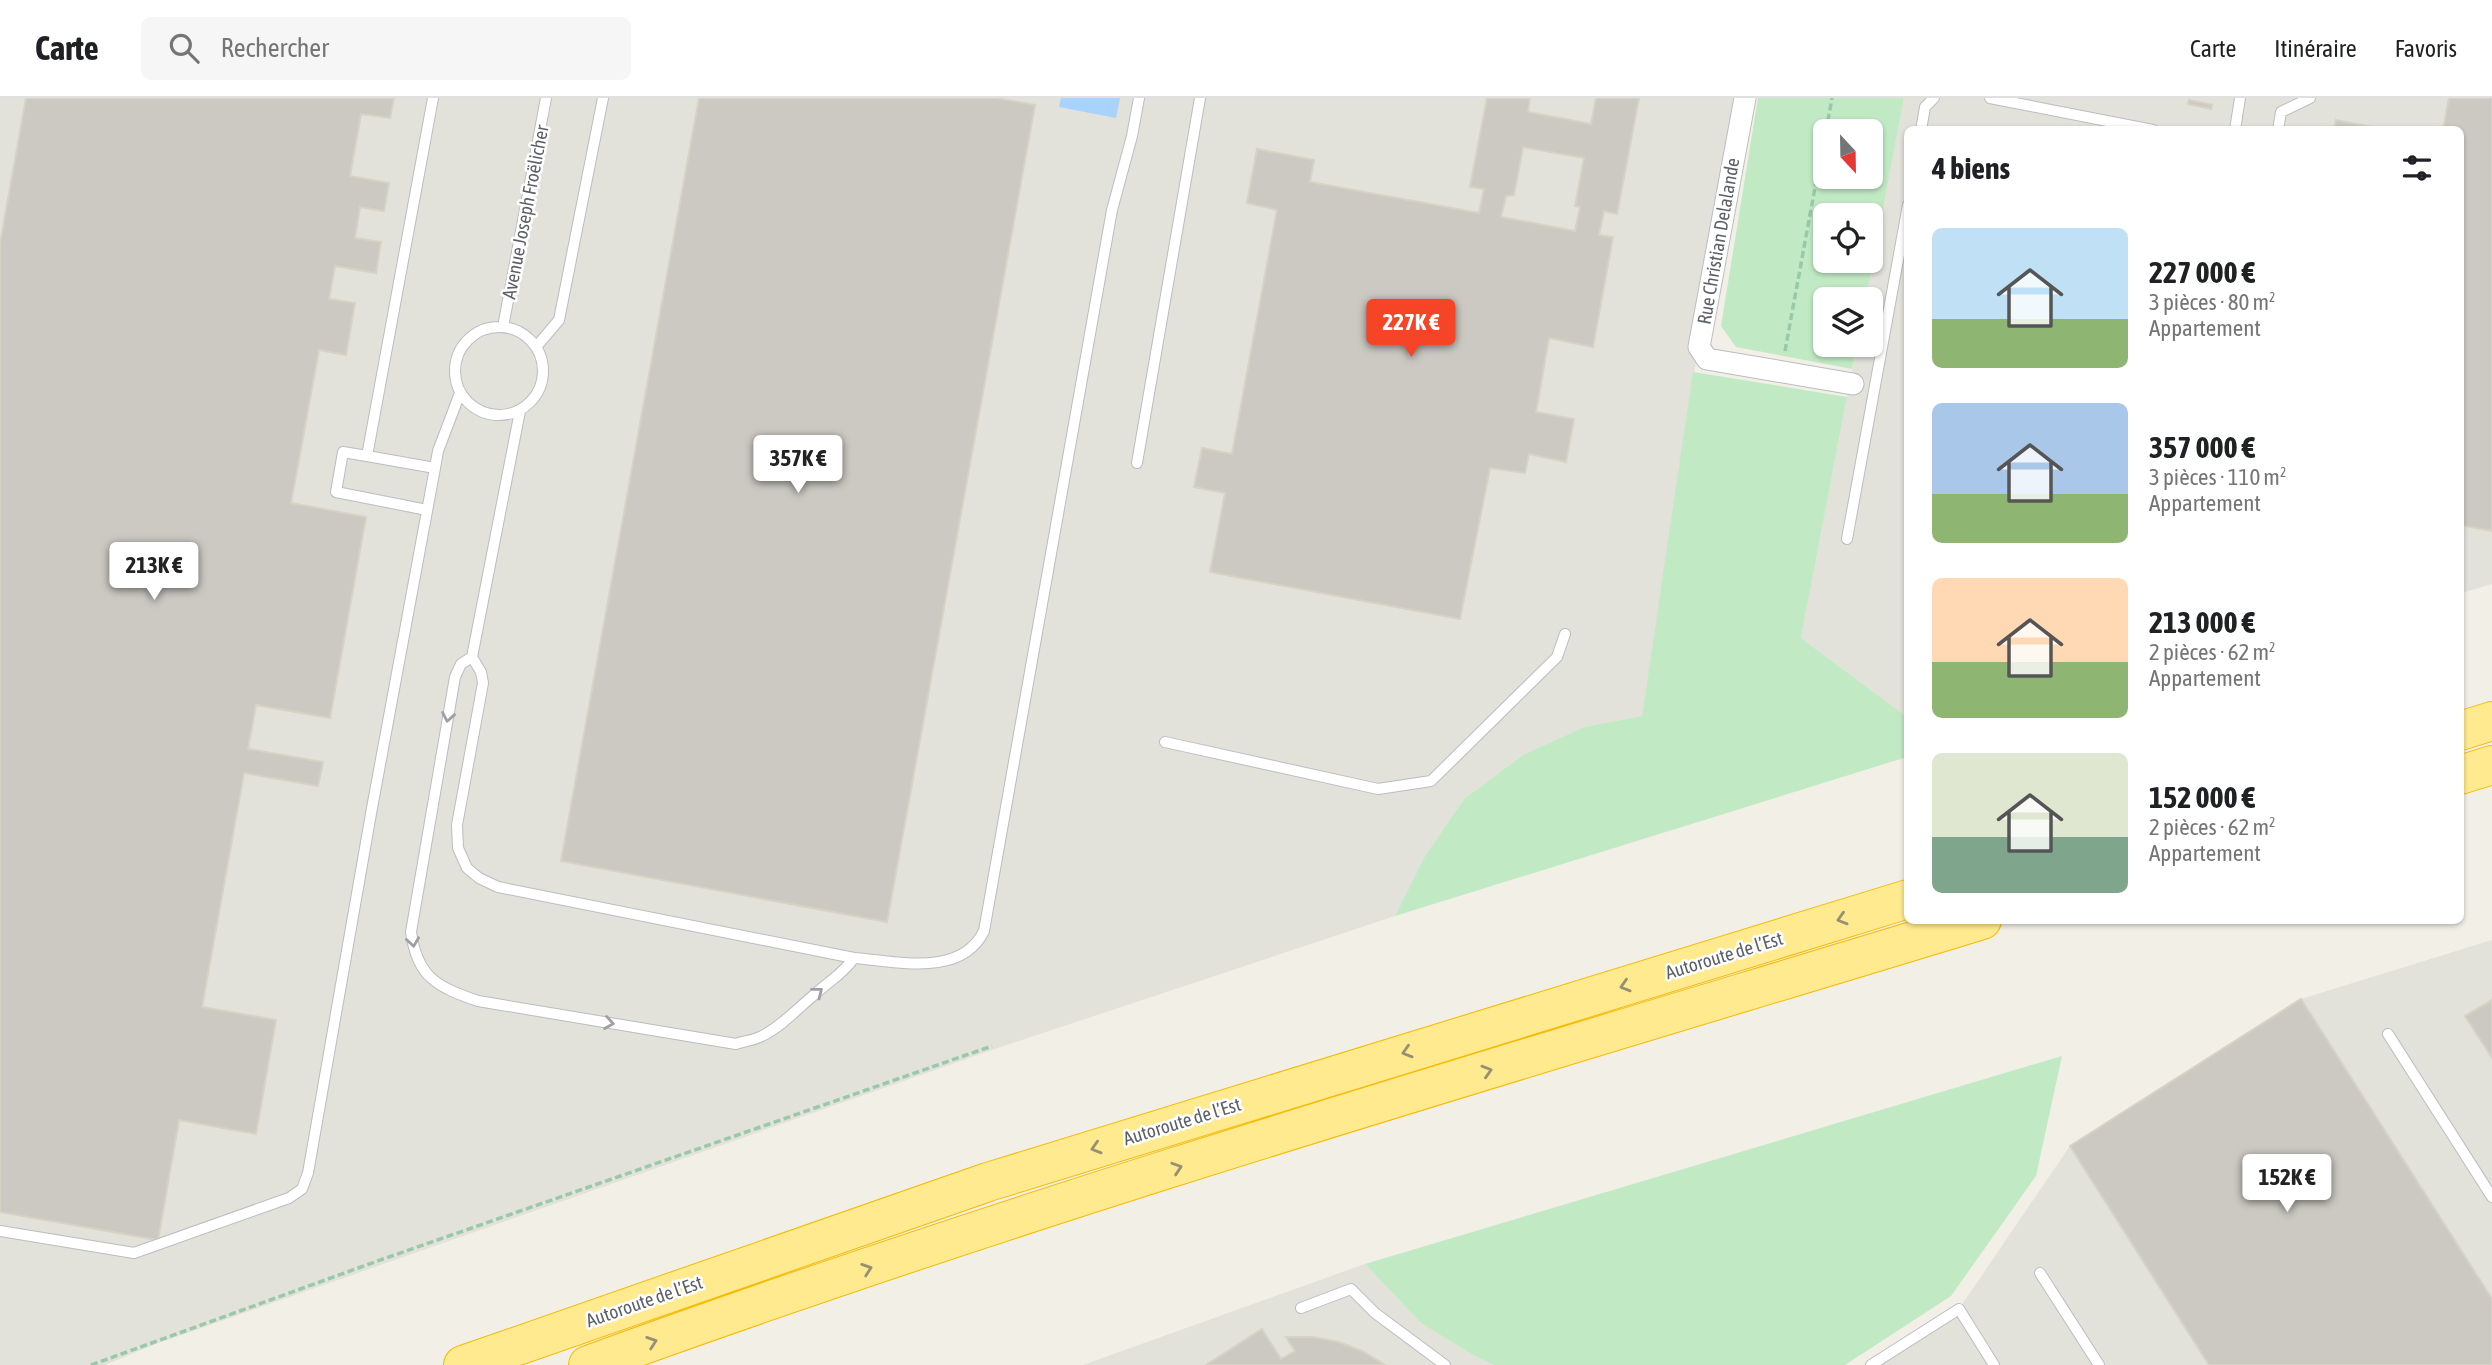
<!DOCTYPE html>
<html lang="fr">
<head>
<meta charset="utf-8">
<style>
	body { margin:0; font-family:"Asap Condensed",sans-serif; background:#f6f6f6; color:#202124; height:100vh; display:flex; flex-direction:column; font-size:26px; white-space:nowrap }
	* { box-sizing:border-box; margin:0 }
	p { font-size:23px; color:#757577 }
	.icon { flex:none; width:38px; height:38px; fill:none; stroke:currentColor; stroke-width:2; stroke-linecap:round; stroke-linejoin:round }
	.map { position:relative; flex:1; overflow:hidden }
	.sheet { position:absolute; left:1904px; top:28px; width:560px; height:798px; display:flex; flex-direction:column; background:#fff; border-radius:10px; box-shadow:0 2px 5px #0004 }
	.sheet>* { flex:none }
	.needle { width:46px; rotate:158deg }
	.fabs { position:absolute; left:1813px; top:21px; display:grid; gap:14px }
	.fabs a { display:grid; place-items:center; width:70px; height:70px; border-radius:10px; background:#fff; box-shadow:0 2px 5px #0004; font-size:35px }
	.price { position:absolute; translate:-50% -60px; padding:0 16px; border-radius:7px; background:#fff; color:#222; font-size:23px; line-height:46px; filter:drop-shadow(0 2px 4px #0008) }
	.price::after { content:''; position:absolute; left:50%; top:42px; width:21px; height:16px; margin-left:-10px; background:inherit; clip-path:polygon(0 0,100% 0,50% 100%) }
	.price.active { background:#f64427; color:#fff }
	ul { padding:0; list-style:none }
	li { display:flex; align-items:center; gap:21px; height:175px; padding:0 28px }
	li span { display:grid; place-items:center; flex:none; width:196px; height:140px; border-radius:10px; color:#555 }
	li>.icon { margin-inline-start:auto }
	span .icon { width:84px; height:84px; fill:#fffc; stroke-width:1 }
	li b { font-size:30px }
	h2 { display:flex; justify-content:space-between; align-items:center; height:84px; padding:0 28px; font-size:30px }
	header { display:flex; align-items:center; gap:42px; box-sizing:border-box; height:98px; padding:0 35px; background:#fff; border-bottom:2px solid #e0e0e0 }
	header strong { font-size:33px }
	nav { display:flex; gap:38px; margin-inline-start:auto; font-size:24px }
	.search { width:490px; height:63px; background:#f6f6f6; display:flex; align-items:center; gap:18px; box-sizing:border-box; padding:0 24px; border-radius:10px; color:#757577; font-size:26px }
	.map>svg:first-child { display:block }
	.industrial { fill:#e2e1da }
	.green { fill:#c1eac4; fill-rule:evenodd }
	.water { fill:#a8d3ff }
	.building { fill:#ccc9c3; stroke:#d6d2c4; stroke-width:2; fill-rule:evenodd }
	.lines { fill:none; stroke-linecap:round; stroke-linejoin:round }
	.lane-casing { stroke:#babdc2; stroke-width:12 }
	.street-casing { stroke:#babdc2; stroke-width:23 }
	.highway-casing { stroke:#f7ba00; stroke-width:40 }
	.path { stroke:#98c9a9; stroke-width:3.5; stroke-dasharray:7 3.5; stroke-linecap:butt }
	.lane { stroke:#fff; stroke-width:10 }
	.street { stroke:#fff; stroke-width:21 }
	.highway { stroke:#ffea8f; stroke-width:38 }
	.oneway { stroke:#9ea0a4 }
	.oneway2 { stroke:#969175 }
	.labels { text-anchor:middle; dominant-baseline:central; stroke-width:5; stroke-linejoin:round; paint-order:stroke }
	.street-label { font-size:19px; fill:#5d6167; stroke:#fff }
</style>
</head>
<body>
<header>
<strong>Carte</strong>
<div class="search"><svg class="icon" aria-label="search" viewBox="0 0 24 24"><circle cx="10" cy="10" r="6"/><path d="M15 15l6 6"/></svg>Rechercher</div>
<nav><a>Carte</a><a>Itinéraire</a><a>Favoris</a></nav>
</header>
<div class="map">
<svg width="2492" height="1267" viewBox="0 0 2492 1267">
	<rect width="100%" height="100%" fill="#f1efe6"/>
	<path class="industrial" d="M0,0H1736L1642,618L1584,629L1523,657L1464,701L1425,758L1395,818L992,952L153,1247L105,1267H0Z
		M1904,0H2492V486L2461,495L2460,32H1908L1907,619L1801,540L1857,247H1871V201H1866Z
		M2492,842V1267H1871L1959,1211L2070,1048L2301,901Z
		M1365,1166L1421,1225L1471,1256L1494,1267H1083Z"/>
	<path class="green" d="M1758,0H1904L1866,201H1825V247H1857L1852,271L1736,249L1721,228ZM1825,33H1871V79H1825ZM1825,117H1871V163H1825Z
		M1693,274L1847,299L1801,540L1907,619V659L1395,818L1425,758L1464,701L1523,657L1584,629L1642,618Z
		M2062,958L2036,1078L1951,1198L1845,1267H1494L1471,1256L1421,1225L1365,1166Z"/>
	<path class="water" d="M1061,0H1120L1116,20L1059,9Z"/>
	<path class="building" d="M26,0H394L390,20L361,16L350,78L389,85L384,113L360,109L355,140L381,144L376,175L335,168L329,201L355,205L346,257L319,252L291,405L366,419L330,620L256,607L248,651L323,664L318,688L244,675L202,909L276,922L256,1036L179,1022L158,1142L0,1114V146Z
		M699,0H996L1035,7L887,824L561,763Z
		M1487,0H1530L1528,14L1591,26L1596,0H1639L1617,116L1604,113L1599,137L1613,139L1593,249L1549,240L1536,314L1574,321L1566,364L1529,356L1525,375L1490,370L1460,521L1210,474L1225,395L1194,389L1202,350L1232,356L1277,112L1247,105L1257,51L1314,62L1310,84L1479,115L1484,91L1470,89ZM1523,49L1584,60L1575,108L1580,109L1575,133L1501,119L1506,98L1514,97Z
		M2449,0H2492V433L2460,427V32H2443Z
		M2189,2L2212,7L2211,11L2188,6Z
		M2336,22L2386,32H2334Z
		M2301,901L2492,1201V1267H2209L2070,1048Z
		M2492,902V960L2465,918Z
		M1262,1231L1281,1261L1295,1253L1286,1239H1313L1339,1244L1362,1253L1385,1267H1206Z"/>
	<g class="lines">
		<g class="lane-casing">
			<path id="lane" d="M433,0L367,358L435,370
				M1990,0L2153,32
				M1921,32L1925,9L1934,0
				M2235,32L2240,0
				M2278,32L2281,14L2310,0
				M455 273a44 44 0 1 1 88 0a44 44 0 1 1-88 0Z
				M503,229L546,0
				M536,249L559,222L603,0
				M367,358L343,354L336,394L427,412
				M1137,365L1200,0
				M1847,441L1908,107
				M472,559L481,574L483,585L457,727L458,750L467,770L479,780L498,789L854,860C843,876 828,884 814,897C797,911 782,928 762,938C755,942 745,943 736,946L478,903C437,889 417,879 411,834L455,579L461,566L472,559L520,313
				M1165,644L1378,691L1431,683L1557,559L1565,536
				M854,860C896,863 961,880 984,833L1112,112L1132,38L1139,0
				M2388,936L2492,1099
				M0,1133L134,1155L289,1100L302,1091L308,1075L372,710L435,370L438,353L460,295
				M2040,1175L2099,1267
				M1301,1210L1351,1191L1375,1215L1445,1267
				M1871,1267L1959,1211L1994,1267"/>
		</g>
		<g class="street-casing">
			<path id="street" d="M1745,0L1699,249L1707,261L1853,286"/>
		</g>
		<g class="highway-casing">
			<path id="highway" d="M2460,633L2492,623
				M2460,677L2492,667
				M463,1267L988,1084L1908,801
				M588,1267C1046,1100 1516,964 1982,822"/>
		</g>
		<path class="path" d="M1826,33L1832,0
			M1785,253L1825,35
			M91,1267L383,1161L992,948"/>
		<use href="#lane" class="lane"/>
		<use href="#street" class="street"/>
		<use href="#highway" class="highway"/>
	</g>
	<defs><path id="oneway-chevron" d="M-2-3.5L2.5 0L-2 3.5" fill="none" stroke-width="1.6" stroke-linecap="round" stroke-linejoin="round" transform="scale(1.75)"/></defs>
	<g class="oneway">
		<use href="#oneway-chevron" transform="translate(448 619) rotate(100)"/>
		<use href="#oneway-chevron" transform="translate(413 844) rotate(82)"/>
		<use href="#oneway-chevron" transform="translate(818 894) rotate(-38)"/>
		<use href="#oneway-chevron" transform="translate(609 925) rotate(9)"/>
	</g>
	<g class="oneway2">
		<use href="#oneway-chevron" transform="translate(1842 821) rotate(163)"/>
		<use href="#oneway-chevron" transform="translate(1625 888) rotate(163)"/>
		<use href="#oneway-chevron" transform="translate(1407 954) rotate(163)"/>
		<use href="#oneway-chevron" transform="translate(1487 973) rotate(-17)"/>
		<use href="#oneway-chevron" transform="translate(1096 1050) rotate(163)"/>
		<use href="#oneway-chevron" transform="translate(1177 1070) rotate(-18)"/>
		<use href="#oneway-chevron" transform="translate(867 1171) rotate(-19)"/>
		<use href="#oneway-chevron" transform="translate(652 1244) rotate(-19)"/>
	</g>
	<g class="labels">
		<g class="street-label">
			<text transform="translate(525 114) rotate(-79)">Avenue Joseph Froëlicher</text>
			<text transform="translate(1718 143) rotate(-80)">Rue Christian Delalande</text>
			<text transform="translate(1724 857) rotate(-17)">Autoroute de l’Est</text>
			<text transform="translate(1182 1023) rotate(-17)">Autoroute de l’Est</text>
			<text transform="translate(644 1203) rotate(-19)">Autoroute de l’Est</text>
		</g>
	</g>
</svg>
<div class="fabs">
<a><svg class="needle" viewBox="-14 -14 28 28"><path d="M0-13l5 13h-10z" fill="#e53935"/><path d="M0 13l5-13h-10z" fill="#757577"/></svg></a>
<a><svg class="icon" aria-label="locate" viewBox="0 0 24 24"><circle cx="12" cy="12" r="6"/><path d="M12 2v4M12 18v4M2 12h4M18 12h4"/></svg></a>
<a><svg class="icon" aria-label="layers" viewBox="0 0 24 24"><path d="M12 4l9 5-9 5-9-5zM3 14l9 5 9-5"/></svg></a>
</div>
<b class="price active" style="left:1411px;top:261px">227K €</b>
<b class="price" style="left:798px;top:397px">357K €</b>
<b class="price" style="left:154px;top:504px">213K €</b>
<b class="price" style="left:2287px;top:1116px">152K €</b>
<section class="sheet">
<h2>4 biens<svg class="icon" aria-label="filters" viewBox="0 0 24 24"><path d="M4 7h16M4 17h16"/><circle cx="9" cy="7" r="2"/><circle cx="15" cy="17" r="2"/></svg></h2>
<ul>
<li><span style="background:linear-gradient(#bfe0f5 65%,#8fb573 0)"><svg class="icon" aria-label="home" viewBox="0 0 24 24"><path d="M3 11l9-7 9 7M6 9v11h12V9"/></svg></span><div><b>227 000 €</b><p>3 pièces · 80 m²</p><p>Appartement</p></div></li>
<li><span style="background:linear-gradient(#a9c7e8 65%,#8fb573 0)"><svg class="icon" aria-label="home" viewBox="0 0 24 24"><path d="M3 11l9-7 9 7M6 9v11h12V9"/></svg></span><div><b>357 000 €</b><p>3 pièces · 110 m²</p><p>Appartement</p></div></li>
<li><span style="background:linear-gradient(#ffd9b3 60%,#8fb573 0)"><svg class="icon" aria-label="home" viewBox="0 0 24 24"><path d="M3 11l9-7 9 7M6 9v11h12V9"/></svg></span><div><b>213 000 €</b><p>2 pièces · 62 m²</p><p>Appartement</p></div></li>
<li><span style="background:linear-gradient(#dfe7d0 60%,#7fa58c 0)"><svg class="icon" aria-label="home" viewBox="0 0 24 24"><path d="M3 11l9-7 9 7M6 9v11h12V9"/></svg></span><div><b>152 000 €</b><p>2 pièces · 62 m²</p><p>Appartement</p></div></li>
</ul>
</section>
</div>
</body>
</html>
